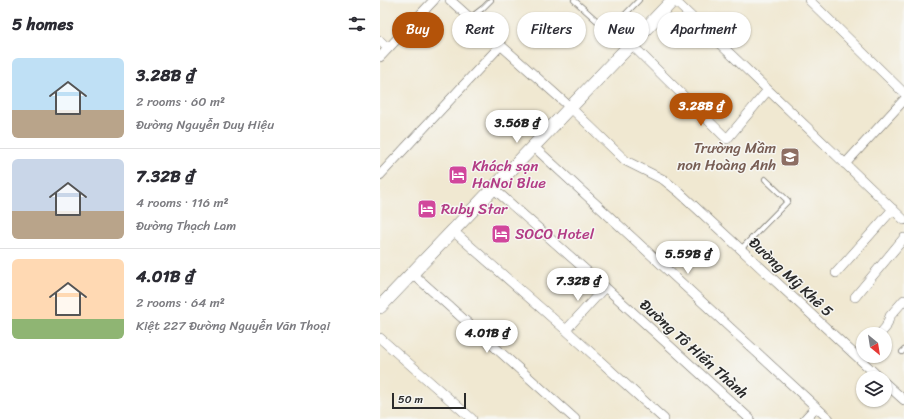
<!DOCTYPE html>
<html lang="en">
<head>
<meta charset="utf-8">
<style>
	body { margin:0; font-family:Sriracha,sans-serif; background:#f2f2f3; color:#2b2b33; height:100vh; display:flex; flex-direction:column; font-size:15px; white-space:nowrap }
	* { box-sizing:border-box; margin:0 }
	p { font-size:13px; color:#7c7c81 }
	.icon { flex:none; width:22px; height:22px; fill:none; stroke:currentColor; stroke-width:2; stroke-linecap:round; stroke-linejoin:round }
	.map { position:relative; flex:1; overflow:hidden }
	.sheet { display:flex; flex-direction:column; background:#fff; width:380px }
	.sheet>* { flex:none }
	.hud { position:absolute; left:12px; top:12px; width:380px; height:36px; display:flex; gap:8px }
	.needle { width:26px; rotate:150deg }
	.fabs { position:absolute; left:476px; top:327px; display:grid; gap:8px }
	.fabs a { display:grid; place-items:center; width:36px; height:36px; border-radius:50%; background:#fff; box-shadow:0 1px 3px #0004; font-size:20px }
	.scale { position:absolute; left:12px; bottom:10px; width:74px; box-sizing:border-box; padding-left:4px; border:2px solid #2b2b2b; border-top:0; font-size:11px; line-height:14px; white-space:nowrap; color:#2b2b2b; -webkit-text-stroke:3px #f6f6f2; paint-order:stroke }
	.price { position:absolute; translate:-50% -34px; padding:0 9px; border-radius:14px; background:#fff; color:#222; font-size:13px; line-height:26px; filter:drop-shadow(0 1px 2px #0008) }
	.price::after { content:''; position:absolute; left:50%; top:24px; width:12px; height:9px; margin-left:-6px; background:inherit; clip-path:polygon(0 0,100% 0,50% 100%) }
	.price.active { background:#b45309; color:#fff }
	ul { padding:0; list-style:none }
	li { display:flex; align-items:center; gap:12px; height:100px; padding:0 12px }
	li+li { border-top:1px solid #e1e1e2 }
	li span { display:grid; place-items:center; flex:none; width:112px; height:80px; border-radius:6px; color:#555 }
	li>.icon { margin-inline-start:auto }
	span .icon { width:48px; height:48px; fill:#fffc; stroke-width:1 }
	li b { font-size:17px }
	h2 { display:flex; justify-content:space-between; align-items:center; height:48px; padding:0 12px; font-size:17px }
	.pill { padding:0 14px; border-radius:18px; background:#fff; box-shadow:0 1px 3px #0004; font-size:14px; line-height:36px }
	.pill.active { background:#b45309; color:#fff }
	main { display:flex; flex:1; min-height:0 }
	.map>svg:first-child { display:block }
	.lines { fill:none; stroke-linecap:round; stroke-linejoin:round }
	.service-casing { stroke:#706d65; stroke-width:6 }
	.minor-casing { stroke:#706d65; stroke-width:10 }
	.secondary-casing { stroke:#706d65; stroke-width:14 }
	.service { stroke:#fff; stroke-width:4.5 }
	.minor { stroke:#fff; stroke-width:9 }
	.secondary { stroke:#fff; stroke-width:13 }
	.labels { text-anchor:middle; dominant-baseline:central; stroke-width:3; stroke-linejoin:round; paint-order:stroke }
	.education-label { font-size:15px; fill:#785e54; stroke:#f6f6f2; text-anchor:end }
	.hotel-label { font-size:15px; fill:#b23c85; stroke:#f6f6f2; text-anchor:start }
	.street-label { font-size:15px; fill:#2b2b2b; stroke:#f6f6f2 }
</style>
</head>
<body>
<main>
<section class="sheet">
<h2>5 homes<svg class="icon" aria-label="filters" viewBox="0 0 24 24"><path d="M4 7h16M4 17h16"/><circle cx="9" cy="7" r="2"/><circle cx="15" cy="17" r="2"/></svg></h2>
<ul>
<li><span style="background:linear-gradient(#bfe0f5 65%,#b9a48a 0)"><svg class="icon" aria-label="home" viewBox="0 0 24 24"><path d="M3 11l9-7 9 7M6 9v11h12V9"/></svg></span><div><b>3.28B ₫</b><p>2 rooms · 60 m²</p><p>Đường Nguyễn Duy Hiệu</p></div></li>
<li><span style="background:linear-gradient(#c9d6e8 65%,#b9a48a 0)"><svg class="icon" aria-label="home" viewBox="0 0 24 24"><path d="M3 11l9-7 9 7M6 9v11h12V9"/></svg></span><div><b>7.32B ₫</b><p>4 rooms · 116 m²</p><p>Đường Thạch Lam</p></div></li>
<li><span style="background:linear-gradient(#ffd9b3 75%,#8fb573 0)"><svg class="icon" aria-label="home" viewBox="0 0 24 24"><path d="M3 11l9-7 9 7M6 9v11h12V9"/></svg></span><div><b>4.01B ₫</b><p>2 rooms · 64 m²</p><p>Kiệt 227 Đường Nguyễn Văn Thoại</p></div></li>
</ul>
</section>
<div class="map">
<svg width="524" height="419" viewBox="0 0 524 419">
	<rect width="100%" height="100%" fill="#f6f6f2"/>
	<filter id="ink" filterUnits="userSpaceOnUse"><feTurbulence type="fractalNoise" baseFrequency=".025" numOctaves="2"/><feDisplacementMap in="SourceGraphic" scale="8" xChannelSelector="R" yChannelSelector="G"/><feConvolveMatrix kernelMatrix="1 2 1 2 8 2 1 2 1" color-interpolation-filters="sRGB"/></filter>
	<filter id="wash" filterUnits="userSpaceOnUse"><feTurbulence type="fractalNoise" baseFrequency=".012" numOctaves="4" result="noise"/><feDisplacementMap in="SourceGraphic" scale="16" xChannelSelector="R" yChannelSelector="G"/><feGaussianBlur stdDeviation="0.9" result="paint"/><feColorMatrix in="noise" values="0 0 0 0 0 0 0 0 0 0 0 0 0 0 0 0 0 1.4 0 .05"/><feComposite in="paint" operator="in"/></filter>
	<g filter="url(#wash)">
		<rect width="100%" height="100%" fill="#f0e8d1"/>
	</g>
	<g filter="url(#ink)">
		<g class="lines">
			<g class="service-casing">
				<path id="service" d="M194,0L246,47
					M90,18L103,8L111,0
					M229,31L259,0
					M361,249L408,201L385,179
					M522,352L524,350"/>
			</g>
			<g class="minor-casing">
				<path id="minor" d="M70,0L191,108L246,161L284,180L299,192L500,378
					M294,0L524,220
					M429,0L524,93
					M0,41L8,48
					M251,44L347,139L388,90
					M0,57L54,0
					M153,146L449,419
					M465,164L524,100
					M0,175L121,45
					M114,189L225,287L370,419
					M73,231L186,330L284,419
					M32,273L195,419
					M456,273L513,209
					M475,297L524,238
					M186,330L225,287
					M500,334L506,327L510,316L524,300
					M0,338L92,419
					M505,383L524,400
					M425,419L436,407"/>
			</g>
			<g class="secondary-casing">
				<path id="secondary" d="M0,307L293,0"/>
			</g>
			<use href="#service" class="service"/>
			<use href="#minor" class="minor"/>
			<use href="#secondary" class="secondary"/>
		</g>
	</g>
	<defs>
		<g id="school-square" transform="scale(1)"><rect x="-9" y="-9" width="18" height="18" rx="4" fill="#8d6e63" stroke="#f6f6f2"/><path d="M0-5L7-2L0 1L-7-2ZM-4 1L0 2.5L4 1V4Q0 6-4 4Z" fill="#fff"/></g>
		<g id="hotel-square" transform="scale(1)"><rect x="-9" y="-9" width="18" height="18" rx="4" fill="#d1479c" stroke="#f6f6f2"/><path d="M-6-4.5h1.5V1H6V5H4.5V3h-9V5H-6ZM-4 0a1.8 1.8 0 1 1 3.6 0ZM.5 0V-2.5h3Q6-2.5 6 0Z" fill="#fff"/></g>
	</defs>
	<g fill-rule="evenodd">
		<use href="#school-square" x="410" y="157"/>
		<use href="#hotel-square" x="78" y="175"/>
		<use href="#hotel-square" x="47" y="209"/>
		<use href="#hotel-square" x="121" y="234"/>
	</g>
	<g class="labels">
		<g class="education-label">
			<text x="396" y="148">Trường Mầm<tspan x="396" dy="17">non Hoàng Anh</tspan></text>
		</g>
		<g class="hotel-label">
			<text x="92" y="166">Khách sạn<tspan x="92" dy="17">HaNoi Blue</tspan></text>
			<text x="61" y="209">Ruby Star</text>
			<text x="135" y="234">SOCO Hotel</text>
		</g>
		<g class="street-label">
			<text transform="translate(411 277) rotate(43)">Đường Mỹ Khê 5</text>
			<text transform="translate(314 349) rotate(42)">Đường Tô Hiến Thành</text>
		</g>
	</g>
</svg>
<div class="fabs">
<a><svg class="needle" viewBox="-14 -14 28 28"><path d="M0-13l5 13h-10z" fill="#e53935"/><path d="M0 13l5-13h-10z" fill="#7c7c81"/></svg></a>
<a><svg class="icon" aria-label="layers" viewBox="0 0 24 24"><path d="M12 4l9 5-9 5-9-5zM3 14l9 5 9-5"/></svg></a>
</div>
<div class="scale">50 m</div>
<b class="price active" style="left:321px;top:127px">3.28B ₫</b>
<b class="price" style="left:137px;top:144px">3.56B ₫</b>
<b class="price" style="left:308px;top:275px">5.59B ₫</b>
<b class="price" style="left:198px;top:302px">7.32B ₫</b>
<b class="price" style="left:107px;top:354px">4.01B ₫</b>
<div class="hud">
<a class="pill active">Buy</a>
<a class="pill">Rent</a>
<a class="pill">Filters</a>
<a class="pill">New</a>
<a class="pill">Apartment</a>
</div>
</div>
</main>
</body>
</html>
